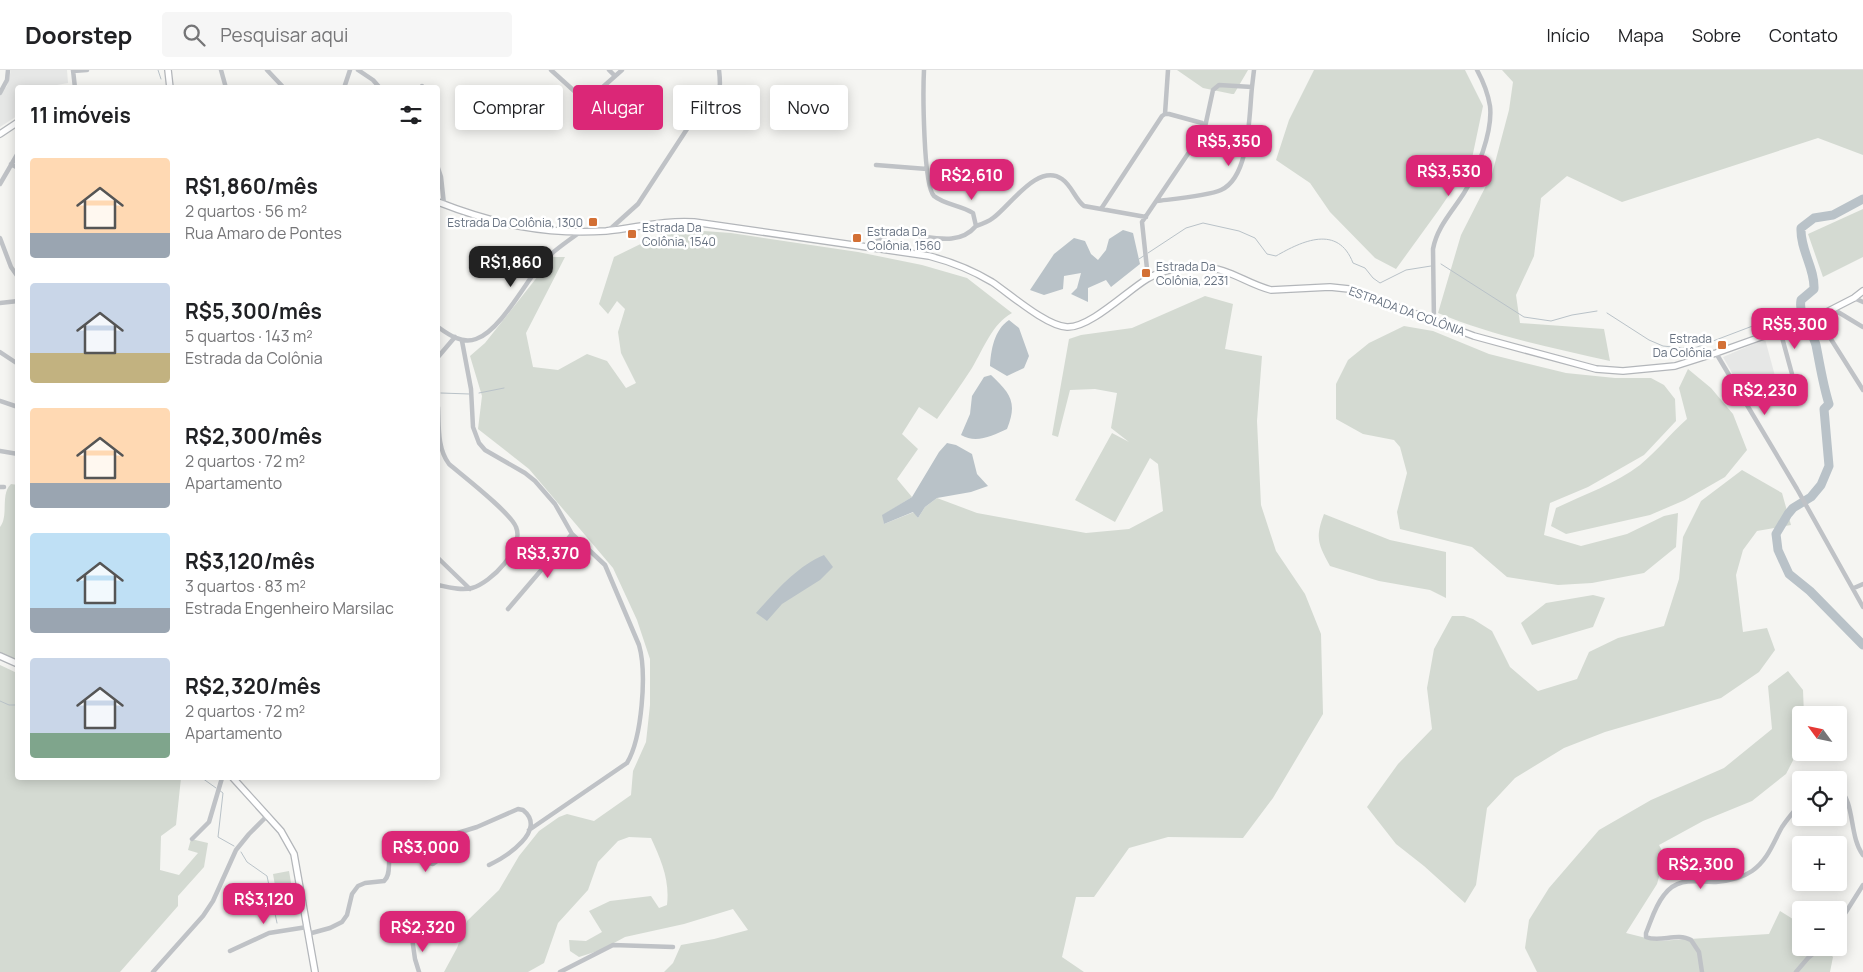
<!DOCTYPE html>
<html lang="pt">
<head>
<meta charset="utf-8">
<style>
	body { margin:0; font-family:Manrope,sans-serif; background:#f6f6f6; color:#202124; height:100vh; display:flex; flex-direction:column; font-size:19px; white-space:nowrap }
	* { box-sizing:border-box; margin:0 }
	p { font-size:16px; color:#757577 }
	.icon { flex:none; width:28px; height:28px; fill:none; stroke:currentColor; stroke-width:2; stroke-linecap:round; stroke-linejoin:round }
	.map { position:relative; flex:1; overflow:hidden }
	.details { position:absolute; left:15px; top:15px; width:425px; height:695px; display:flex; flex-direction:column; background:#fff; border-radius:5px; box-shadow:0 2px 12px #0003 }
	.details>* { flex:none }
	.hud { position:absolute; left:455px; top:15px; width:475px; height:45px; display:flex; gap:10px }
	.needle { width:32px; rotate:303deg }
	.tools { position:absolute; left:1792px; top:636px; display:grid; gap:10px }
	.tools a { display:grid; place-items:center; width:55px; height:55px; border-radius:5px; background:#fff; box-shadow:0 2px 12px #0003; font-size:25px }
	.price { position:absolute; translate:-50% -42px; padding:0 11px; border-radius:10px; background:#db2777; color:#fff; font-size:16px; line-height:32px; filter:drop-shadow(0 1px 2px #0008) }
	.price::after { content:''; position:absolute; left:50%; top:30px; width:15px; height:11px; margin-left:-8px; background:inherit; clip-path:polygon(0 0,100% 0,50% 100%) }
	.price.selected { background:#222; color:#fff }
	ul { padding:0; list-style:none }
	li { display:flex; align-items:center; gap:15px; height:125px; padding:0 15px }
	li span { display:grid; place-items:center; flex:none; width:140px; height:100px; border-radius:5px; color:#555 }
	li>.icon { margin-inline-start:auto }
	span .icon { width:60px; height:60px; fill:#fffc; stroke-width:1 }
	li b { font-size:21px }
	h2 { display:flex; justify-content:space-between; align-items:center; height:60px; padding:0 15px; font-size:21px }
	.tag { padding:0 18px; border-radius:5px; background:#fff; box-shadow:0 2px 12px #0003; font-size:18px; line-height:45px }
	.tag.selected { background:#db2777; color:#fff }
	header { display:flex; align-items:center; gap:30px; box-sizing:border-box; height:70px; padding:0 25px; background:#fff; border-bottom:1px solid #e0e0e0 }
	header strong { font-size:24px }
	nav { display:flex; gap:28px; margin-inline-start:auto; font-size:18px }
	.search { width:350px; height:45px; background:#f6f6f6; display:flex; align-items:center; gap:12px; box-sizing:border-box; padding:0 18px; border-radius:5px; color:#757577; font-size:19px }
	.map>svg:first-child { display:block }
	.built { fill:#e6e7e6 }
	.green { fill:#d4dad2 }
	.water { fill:#b9c2c8 }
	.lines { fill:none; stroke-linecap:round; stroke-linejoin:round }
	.stream { stroke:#b9c2c8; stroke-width:1 }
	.river { stroke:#b9c2c8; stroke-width:9 }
	.major-casing { stroke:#b3b6ba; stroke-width:8 }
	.minor { stroke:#bfc2c6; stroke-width:4.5 }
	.major { stroke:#fff; stroke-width:5.5 }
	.poi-dot { fill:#d37035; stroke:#fff; stroke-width:2 }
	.labels { text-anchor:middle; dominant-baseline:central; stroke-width:5; stroke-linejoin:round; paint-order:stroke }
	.poi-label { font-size:12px; fill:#677281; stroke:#fff; text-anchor:start }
	.street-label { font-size:12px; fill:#677281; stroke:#fff }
</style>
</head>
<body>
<header>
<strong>Doorstep</strong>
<div class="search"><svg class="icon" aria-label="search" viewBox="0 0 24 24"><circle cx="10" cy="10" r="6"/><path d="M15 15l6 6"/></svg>Pesquisar aqui</div>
<nav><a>Início</a><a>Mapa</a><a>Sobre</a><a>Contato</a></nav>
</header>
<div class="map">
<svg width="1863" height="902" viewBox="0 0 1863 902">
	<rect width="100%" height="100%" fill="#f5f5f2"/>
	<path class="built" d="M11,0H67L68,13L57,15L58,17L18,18L17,46L0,57V25L7,16Z
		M1765,269L1778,317L1744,324L1723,287Z"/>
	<path class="green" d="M1177,0H1248L1234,24H1232L1203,18Z
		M1314,0H1465L1483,36L1471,93L1438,141L1396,199L1375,188L1330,142L1310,113L1276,90L1289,50Z
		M1502,0H1863V85L1818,68L1622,132L1567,106L1541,128L1534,186L1516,225L1520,253L1604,259L1610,291C1552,278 1493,266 1438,243L1461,165L1492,104L1509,40L1513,12Z
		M1863,139V187L1823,207L1808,164Z
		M676,159L731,163L858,182L922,195L967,208L1012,243C992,254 984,278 972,298C961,315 949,332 937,349L919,337L902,364L918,379L897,409L912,427L883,445L884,454L914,442L918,448L925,437L937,428L977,443L1086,463L1129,459L1163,441L1158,394L1150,388L1115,452L1075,430L1112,363L1129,372L1111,358L1117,323L1095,319L1070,320L1058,367L1052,365L1069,269L1081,265L1132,258L1205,226L1233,234L1225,279L1262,286L1257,351L1261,435L1276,481L1305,524L1321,564L1323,644L1273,728L1243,768L1168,767L1129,778L1094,827H1076L1062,887L1084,902H664L673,893L681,875L714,869L748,860L733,839L684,854L625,867L601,880L579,887L570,881L569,870L586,871L602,862L589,841L610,831L651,826L659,838L667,835C670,810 661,790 651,768L629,767L618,771L598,792L588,820L558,853L544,893L528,902H444L457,878L467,851L499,820L519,786L539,761L559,747L567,744L594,751L631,725L633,701L646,672L650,635V589L637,550L613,498L529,399L478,359L482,326L470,286L485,273L553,187H565L526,263L533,297L558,300L587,284L607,291L626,318L636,313L621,283L618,262L625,239L617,231L608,244L599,234L614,187L661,164Z
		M1404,256L1433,261L1489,284L1566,303L1615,308H1651L1664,315L1675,329L1676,351L1644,385L1588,417L1550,433L1544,465L1581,476L1627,464L1664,446L1678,443L1676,477L1644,503L1592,513L1558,515L1507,507L1472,477L1400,459L1397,442L1407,403L1400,377L1394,370L1363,364L1336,349V314L1348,290L1369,273Z
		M1688,299L1711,318L1733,344L1747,380L1725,407L1685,430L1650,445L1566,464L1551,456L1556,438C1585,424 1615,414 1640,395C1656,382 1671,363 1687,349L1679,318Z
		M1742,400L1782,423L1791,455L1757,461L1743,480L1736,505L1743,562L1767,558L1775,580L1759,602L1721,628L1605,662L1564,678L1515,708L1487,738L1476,815L1465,833L1424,796L1396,774L1367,737L1398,694L1432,659L1427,618L1434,579L1452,546H1464L1473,549L1492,561L1510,597L1538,621L1577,609L1589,582L1618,568L1664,556L1679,509L1683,467L1701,431Z
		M11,414L18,415L17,590H13L0,582V457C9,446 0,424 11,414Z
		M1324,444L1390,470L1446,482V528L1430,520L1379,511L1330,496C1318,474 1315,468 1324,444Z
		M1593,525L1605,528L1593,557L1532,575L1521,553L1546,533Z
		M0,595L17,603L18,708H181L176,755L161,766L160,800L179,805L198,783L188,780L191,769L208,773L204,797L178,826V836L120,902H0Z
		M1788,601L1803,620L1804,645H1801V675L1786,704L1752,731L1703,751L1659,775L1665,786L1657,814L1626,863L1658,871L1769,864L1780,841L1801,854V878H1825L1833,887L1830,902H1537L1525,878L1529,850L1549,818L1599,760L1651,730L1724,698L1772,659L1768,616Z
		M289,801L294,830L278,833L273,804Z"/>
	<path class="water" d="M1123,160L1133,163L1140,194L1111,217L1106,210L1088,218V232L1071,224L1077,218L1081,203L1064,206L1063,219L1044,225L1030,220L1054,184L1074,168L1085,171L1091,184L1098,190L1106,180L1109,169Z
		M1009,250L1019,258L1029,286L1024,298L1007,306L990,296C991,280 994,260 1009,250Z
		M991,305C1010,323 1018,332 1007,359C992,366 976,374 961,365L970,344L972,326L984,307Z
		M947,373L956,375L972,384L977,404L988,416L971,422L937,428L925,437L918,448L913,442L884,454L882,445L912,427L939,382Z
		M824,485L833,497L820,510L782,534L767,551L756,543C775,522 797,496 824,485Z"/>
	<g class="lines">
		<path class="stream" d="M158,0L161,9
			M1148,183L1186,158L1203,153L1239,161L1255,168L1267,184L1276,186C1302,171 1338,154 1353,193L1365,198L1373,208L1380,213L1406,200L1431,196
			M1139,189L1145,185
			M1441,194L1524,247L1551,251L1572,245L1597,241
			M1607,243L1649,270L1663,276L1692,279L1800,238
			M441,323L469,324
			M479,323L504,318
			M0,631L9,635H18
			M202,708L216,718
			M219,720L223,723L218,767L234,776
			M241,782L247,792L267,806L277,853"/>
		<path class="river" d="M1863,129L1833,145L1814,148L1801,158C1800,180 1815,198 1814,219L1801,230C1798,247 1812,260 1816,275C1820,295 1823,315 1829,334L1824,339L1829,396L1821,415L1811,427L1793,438L1788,444L1776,464L1778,480L1789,504L1810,521L1863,575"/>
		<g class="major-casing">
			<path id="major" d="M168,0L170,18
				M0,64L18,52
				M438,132C494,154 545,165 606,161C636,158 664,150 694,152L929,186C952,192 972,200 992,212C1010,224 1046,256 1067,257C1090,258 1127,221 1147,209C1162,200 1182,196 1199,197C1229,197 1244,213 1271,220L1330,217L1349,219L1474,266L1596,299L1623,301L1675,296L1716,283L1817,247L1854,228L1863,221
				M0,586L18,594
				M233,708L281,761L294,784L315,902"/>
		</g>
		<path class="minor" d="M73,0L75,18
			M221,0L226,18
			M267,0L284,18
			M358,0L373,10L380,18
			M551,0L582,28L587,31L622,0
			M609,0L615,6
			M73,1L87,0
			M422,16V18
			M344,18L350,0
			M0,23L7,10L8,0
			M1165,44L1168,0
			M1205,57L1213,20L1219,15L1252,17L1254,0
			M11,94L18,98
			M876,95L927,99
			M438,98L441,107L444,134
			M0,114L18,83
			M1157,131C1173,129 1208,126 1221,120C1250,107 1249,45 1252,17
			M1101,139L1146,147
			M976,156C982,154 988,152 993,148C1010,136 1038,92 1062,109C1072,116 1075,129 1084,136L1101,139L1162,46L1165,44H1169L1202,53L1205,57L1204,60L1142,152L1148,208
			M608,161L638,134L687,59C692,53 699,49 706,44C721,34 721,16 719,0
			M0,168L11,197L18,207
			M870,177C898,144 948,189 976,156L973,143C961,135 945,135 934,126C923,116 923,19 924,0
			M1854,228L1863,232
			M0,233L18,231
			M1833,239L1863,257
			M1817,247L1863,320
			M1434,252L1433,179C1437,157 1452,142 1464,123C1477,102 1493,61 1490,36C1488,24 1483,11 1477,0
			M438,257C449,265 462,274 476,269C500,261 525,213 541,194C552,181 567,172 580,162
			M1780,260L1792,304
			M462,271L471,319L473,357L479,373L485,380L525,403L535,411L555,434L572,464L605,495L639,575C647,603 642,668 627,693L529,760
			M0,282L18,294
			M1716,283L1797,419L1863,537
			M438,287L455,267
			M0,331L18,337
			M438,337C439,356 437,378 449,394C463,406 510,442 516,457C525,478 491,513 472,518C461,521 448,517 438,515
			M0,381L18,384
			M0,417H4
			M438,488L470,519
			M1854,518L1863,514
			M508,539L572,464
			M1839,719C1855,731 1849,767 1863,785
			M192,769L209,752L222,708
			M1839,853L1863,815
			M308,864L330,858L342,852L347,845L352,824L358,816L365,813L384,811C396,800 378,781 407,780L426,792L433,794L437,791L442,774L448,766L477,757L518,739L523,740C548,760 506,787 489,795
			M412,868L415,889L419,902
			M230,881L269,863L307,857
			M153,902L203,846L213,831L236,780L249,764L268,745
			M560,902L613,875L673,877
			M1702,902L1699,882L1691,870C1677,862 1660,873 1646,867V863C1651,851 1655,836 1664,825C1678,806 1696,812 1716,812C1729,811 1742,808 1752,801C1768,790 1773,773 1782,757C1788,748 1794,741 1801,733
			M1796,902L1808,888L1820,878"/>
		<use href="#major" class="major"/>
	</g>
	<g class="poi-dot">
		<rect x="588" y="147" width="10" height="10" rx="2.5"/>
		<rect x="627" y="159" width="10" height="10" rx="2.5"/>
		<rect x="852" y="163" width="10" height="10" rx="2.5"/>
		<rect x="1141" y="198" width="10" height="10" rx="2.5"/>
		<rect x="1717" y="270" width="10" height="10" rx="2.5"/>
	</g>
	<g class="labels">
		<g class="poi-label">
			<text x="583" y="152" text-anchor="end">Estrada Da Colônia, 1300</text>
			<text x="642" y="157">Estrada Da<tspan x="642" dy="14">Colônia, 1540</tspan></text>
			<text x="867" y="161">Estrada Da<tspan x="867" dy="14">Colônia, 1560</tspan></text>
			<text x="1156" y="196">Estrada Da<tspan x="1156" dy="14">Colônia, 2231</tspan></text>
			<text x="1712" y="268" text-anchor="end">Estrada<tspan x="1712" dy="14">Da Colônia</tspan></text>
		</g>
		<g class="street-label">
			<text transform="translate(1407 241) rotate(20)">ESTRADA DA COLÔNIA</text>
		</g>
	</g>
</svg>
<div class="tools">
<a><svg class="needle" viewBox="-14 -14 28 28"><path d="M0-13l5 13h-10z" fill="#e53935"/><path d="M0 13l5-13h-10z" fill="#757577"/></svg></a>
<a><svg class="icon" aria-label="locate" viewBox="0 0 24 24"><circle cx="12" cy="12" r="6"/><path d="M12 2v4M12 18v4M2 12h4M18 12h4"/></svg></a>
<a>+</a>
<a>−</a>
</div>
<b class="price" style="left:1229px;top:97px">R$5,350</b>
<b class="price" style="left:1449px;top:127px">R$3,530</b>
<b class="price" style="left:972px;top:131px">R$2,610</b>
<b class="price selected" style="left:511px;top:218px">R$1,860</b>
<b class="price" style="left:1795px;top:280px">R$5,300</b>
<b class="price" style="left:1765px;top:346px">R$2,230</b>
<b class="price" style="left:548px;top:509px">R$3,370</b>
<b class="price" style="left:426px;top:803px">R$3,000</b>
<b class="price" style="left:1701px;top:820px">R$2,300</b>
<b class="price" style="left:264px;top:855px">R$3,120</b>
<b class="price" style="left:423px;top:883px">R$2,320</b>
<div class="hud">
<a class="tag">Comprar</a>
<a class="tag selected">Alugar</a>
<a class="tag">Filtros</a>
<a class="tag">Novo</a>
</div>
<section class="details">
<h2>11 imóveis<svg class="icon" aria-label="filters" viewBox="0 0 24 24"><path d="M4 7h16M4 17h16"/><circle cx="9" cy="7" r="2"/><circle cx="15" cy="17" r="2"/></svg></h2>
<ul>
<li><span style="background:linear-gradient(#ffd9b3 75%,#9aa5b1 0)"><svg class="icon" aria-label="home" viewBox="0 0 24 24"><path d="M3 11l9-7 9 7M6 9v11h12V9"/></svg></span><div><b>R$1,860/mês</b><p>2 quartos · 56 m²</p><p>Rua Amaro de Pontes</p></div></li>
<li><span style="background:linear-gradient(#c9d6e8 70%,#c2b280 0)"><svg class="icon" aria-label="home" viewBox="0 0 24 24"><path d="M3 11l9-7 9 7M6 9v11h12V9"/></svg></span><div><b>R$5,300/mês</b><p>5 quartos · 143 m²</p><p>Estrada da Colônia</p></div></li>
<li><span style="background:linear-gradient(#ffd9b3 75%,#9aa5b1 0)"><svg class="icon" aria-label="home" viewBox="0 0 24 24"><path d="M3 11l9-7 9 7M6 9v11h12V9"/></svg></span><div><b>R$2,300/mês</b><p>2 quartos · 72 m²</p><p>Apartamento</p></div></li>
<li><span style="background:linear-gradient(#bfe0f5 75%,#9aa5b1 0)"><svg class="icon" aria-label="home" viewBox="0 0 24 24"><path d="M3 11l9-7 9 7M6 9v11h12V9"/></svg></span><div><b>R$3,120/mês</b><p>3 quartos · 83 m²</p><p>Estrada Engenheiro Marsilac</p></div></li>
<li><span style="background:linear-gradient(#c9d6e8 75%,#7fa58c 0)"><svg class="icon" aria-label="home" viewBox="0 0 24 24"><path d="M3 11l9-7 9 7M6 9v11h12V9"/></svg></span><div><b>R$2,320/mês</b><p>2 quartos · 72 m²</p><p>Apartamento</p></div></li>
</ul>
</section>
</div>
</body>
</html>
